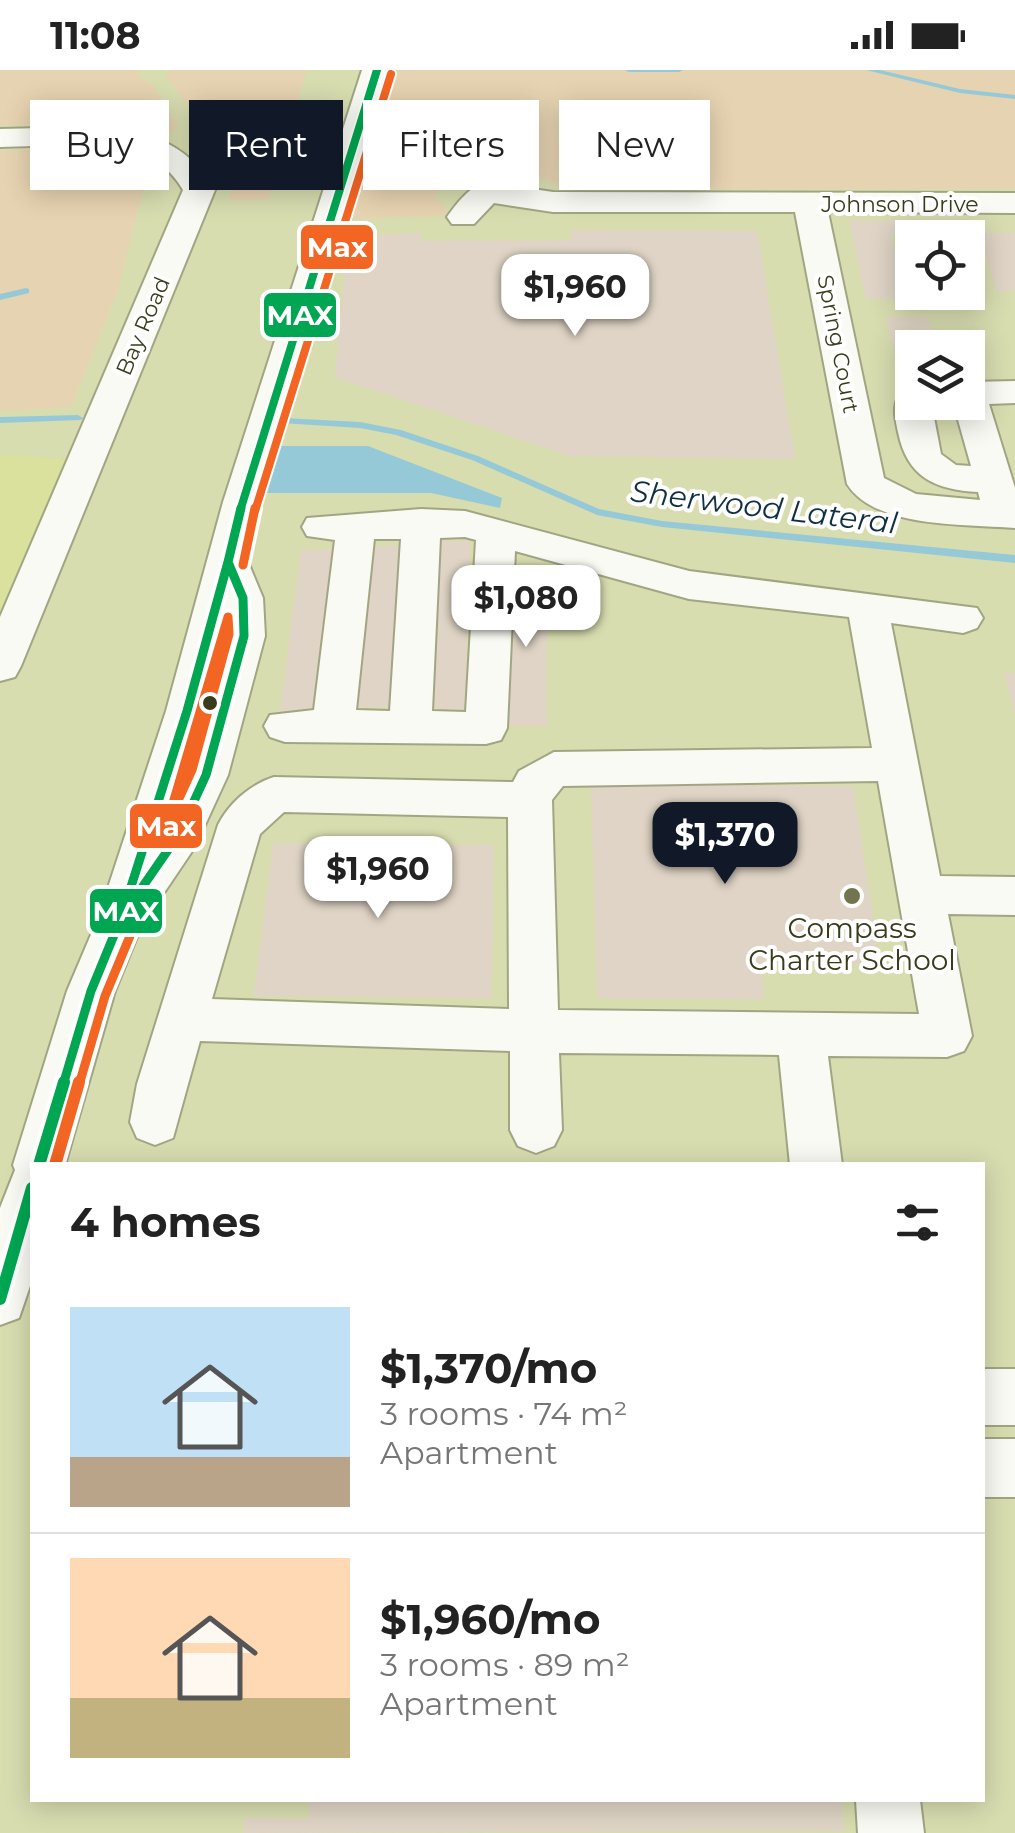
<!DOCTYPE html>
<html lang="en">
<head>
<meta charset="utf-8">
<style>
	body { margin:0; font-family:Montserrat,sans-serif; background:#f6f6f6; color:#222; height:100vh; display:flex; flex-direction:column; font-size:38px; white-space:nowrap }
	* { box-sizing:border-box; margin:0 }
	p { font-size:32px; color:#767676 }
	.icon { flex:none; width:55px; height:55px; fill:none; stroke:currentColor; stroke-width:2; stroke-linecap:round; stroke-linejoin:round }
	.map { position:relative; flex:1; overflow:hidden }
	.side { position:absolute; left:30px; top:1092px; width:955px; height:640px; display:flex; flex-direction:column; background:#fff; border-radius:0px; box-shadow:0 5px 25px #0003 }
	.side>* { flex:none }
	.top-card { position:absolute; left:30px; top:30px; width:955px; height:90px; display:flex; gap:20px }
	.tools { position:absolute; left:895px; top:150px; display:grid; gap:20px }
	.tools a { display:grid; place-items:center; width:90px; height:90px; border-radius:0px; background:#fff; box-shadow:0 5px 25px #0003; font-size:50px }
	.price { position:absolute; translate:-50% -85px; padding:0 22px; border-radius:20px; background:#fff; color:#222; font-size:32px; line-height:65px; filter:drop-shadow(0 2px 5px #0008) }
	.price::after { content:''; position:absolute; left:50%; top:60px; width:30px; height:22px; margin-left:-15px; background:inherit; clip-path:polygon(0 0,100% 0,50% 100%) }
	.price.active { background:#111827; color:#fff }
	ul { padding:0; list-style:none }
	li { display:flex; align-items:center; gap:30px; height:250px; padding:0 40px }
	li+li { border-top:2px solid #e0e0e0 }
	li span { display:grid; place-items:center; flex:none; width:280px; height:200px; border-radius:0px; color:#555 }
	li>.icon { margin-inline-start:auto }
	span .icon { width:120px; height:120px; fill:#fffc; stroke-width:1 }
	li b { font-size:42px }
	h2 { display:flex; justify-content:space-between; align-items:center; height:120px; padding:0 40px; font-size:42px }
	.chip { padding:0 35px; border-radius:0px; background:#fff; box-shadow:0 5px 25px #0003; font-size:35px; line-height:90px }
	.chip.active { background:#111827; color:#fff }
	.status { display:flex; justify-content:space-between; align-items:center; height:70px; padding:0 50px; background:#fff; direction:ltr }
	.status svg { height:28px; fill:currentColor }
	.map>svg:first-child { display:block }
	.built { fill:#dae19c }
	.green { fill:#e6d3b1 }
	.water { fill:#96c9d7 }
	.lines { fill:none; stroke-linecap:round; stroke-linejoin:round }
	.stream { fill:#96c9d7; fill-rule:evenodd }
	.building { fill:#dfd4c5 }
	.minor-casing { stroke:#a2a582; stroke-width:4 }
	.minor { fill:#f9faf3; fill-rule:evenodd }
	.bus-1-far2-casing { stroke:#fff; stroke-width:12 }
	.bus-1-far1-casing { stroke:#fff; stroke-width:16 }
	.bus-1-casing { stroke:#fff; stroke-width:20 }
	.bus-2-far2-casing { stroke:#fff; stroke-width:12 }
	.bus-2-far1-casing { stroke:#fff; stroke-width:16 }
	.bus-2-casing { stroke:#fff; stroke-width:20 }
	.bus-1-far2 { stroke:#00a651; stroke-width:8 }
	.bus-1-far1 { stroke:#00a651; stroke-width:9 }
	.bus-1 { stroke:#00a651; stroke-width:12 }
	.bus-2-far2 { stroke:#f26522; stroke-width:8 }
	.bus-2-far1 { stroke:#f26522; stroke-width:9 }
	.bus-2 { stroke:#f26522; stroke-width:12 }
	.bus-dot { fill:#393c1b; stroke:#fff; stroke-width:4 }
	.poi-dot { fill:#71744f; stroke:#fff; stroke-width:4 }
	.labels { text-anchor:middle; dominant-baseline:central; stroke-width:8; stroke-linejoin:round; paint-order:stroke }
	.far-street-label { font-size:22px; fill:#393c1b; stroke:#fff }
	.poi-label { font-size:28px; fill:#393c1b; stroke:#fff }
	.water-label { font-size:30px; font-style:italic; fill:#0f3040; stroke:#fff }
	.line-badge { stroke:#fff; stroke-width:4 }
	.badge-label { font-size:28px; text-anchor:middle; font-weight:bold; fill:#fff }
</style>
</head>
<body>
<div class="status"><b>11:08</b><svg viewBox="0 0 49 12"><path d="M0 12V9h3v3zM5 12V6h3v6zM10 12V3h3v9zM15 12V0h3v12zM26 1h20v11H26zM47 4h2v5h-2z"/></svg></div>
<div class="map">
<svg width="1015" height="1763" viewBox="0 0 1015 1763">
	<rect width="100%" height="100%" fill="#d8ddb0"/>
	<path class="built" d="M0,385L66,389L0,543Z"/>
	<path class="green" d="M0,0H137L140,8L154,15L178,58L166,63L129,56L0,55Z
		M172,0H307L267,130H230L233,102L229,90L165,6Z
		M390,0H1015V118L574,119L497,93L452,99L439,109L436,128L451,145L348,149Z
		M0,80C47,81 119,67 144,115L117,223L71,337L0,341Z"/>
	<path class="water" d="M279,376H368L502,428L500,438L431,423H263Z"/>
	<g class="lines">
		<path class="stream" d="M625,0H683L679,2H629Z
			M866,0H880L960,19L1015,25V29L960,23Z
			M26,218L29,219V223L0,230V224Z
			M78,345L83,348L81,350L0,353V347Z
			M284,348L360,352L401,360L478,386L599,439L662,451L1015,485V493L662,457L597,445L472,390L396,365L360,358L281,353L279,351Z"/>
	</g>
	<path class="building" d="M482,73H495L502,79L483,85L476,79Z
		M849,151H897L901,166H891L900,204H912V222H970L974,235H906L904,229H866Z
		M570,160L757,161L795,389L571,386L335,307L348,166L422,163L420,171L571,170Z
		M979,163H1015V221H996Z
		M886,247H928L936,278H912V288H896Z
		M440,471H470L465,639H432Z
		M370,476H405L394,637H357Z
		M301,480H333L315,642L280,641Z
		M506,503H547V656L503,655Z
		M1004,603H1015V642H1014Z
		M591,714L853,716L880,894H761L764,929L597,928Z
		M273,773L494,775L491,928L254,926Z
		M310,1730H841L844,1761L244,1763L245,1748L308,1749Z"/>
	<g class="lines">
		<g class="minor-casing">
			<path id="minor" d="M362,0H392L261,432L248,492L263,528L265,566L228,705L195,777L141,857L115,921L65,1095H32V1210L19,1248L0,1255V1138L15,1100L13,1095L67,921L98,848L166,641L223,432Z
				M83,57C142,61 183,66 215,120L21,596L15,607L0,611V547L183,120C149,59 59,77 0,77V59Z
				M486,112L553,122L1015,123V143L828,142L884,408L916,424L980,430L978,422C935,420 907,407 898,362C895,348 892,336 900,324L912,321V332H931L941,384L956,395L971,396L953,332H968V312L1015,311V333L989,334L1015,418V458C968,454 875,459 847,414L795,142H553L494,133L474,154H452L447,147C457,133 469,117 486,112Z
				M421,439L465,441L689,501L977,538L983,548L977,558L963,563L891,553L940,806L1015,807V845L948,844L972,966L964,981L947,987L828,986L842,1095H790L779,985L559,983L562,1060L554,1076L536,1083L518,1076L510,1060V981L200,971L173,1068L155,1075L137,1068L130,1052L137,1014L218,755C229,733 251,714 274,707L513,712L519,701L554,682L872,678L849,547L689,529L515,481L507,658L501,670L486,674L285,672L270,667L264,656L270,645L314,640L335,470L307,466L302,457L307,448ZM465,467L476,470L466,642L432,641L440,468ZM374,469H401L390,641L356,640ZM878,711L919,944L558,940L552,730L563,716ZM284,742L508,747L509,939L212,929L260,764Z
				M982,1299H1015V1355H982Z
				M982,1369H1015V1427H982Z
				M856,1730H920L924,1763H858Z"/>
		</g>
		<use href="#minor" class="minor"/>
		<g class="bus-1-far2-casing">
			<path id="bus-1-far2" d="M240,441L377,0"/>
		</g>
		<g class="bus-1-far1-casing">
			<path id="bus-1-far1" d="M228,492L243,528L244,566L206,705L179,764L121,848L187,641Z
				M228,492L241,438
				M63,1015L91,921L121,848"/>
		</g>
		<g class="bus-1-casing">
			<path id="bus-1" d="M39,1095L64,1012
				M0,1229L32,1118"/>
		</g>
		<g class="bus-2-far2-casing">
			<path id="bus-2-far2" d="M255,441L391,4"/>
		</g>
		<g class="bus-2-far1-casing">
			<path id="bus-2-far1" d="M243,495L255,438
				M228,547L229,564L192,700L166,757Z
				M79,1015L105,926L135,854"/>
		</g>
		<g class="bus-2-casing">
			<path id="bus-2" d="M55,1095L79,1012"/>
		</g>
		<use href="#bus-1-far2" class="bus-1-far2"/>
		<use href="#bus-1-far1" class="bus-1-far1"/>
		<use href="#bus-1" class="bus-1"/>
		<use href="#bus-2-far2" class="bus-2-far2"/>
		<use href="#bus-2-far1" class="bus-2-far1"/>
		<use href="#bus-2" class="bus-2"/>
	</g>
	<circle class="bus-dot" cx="210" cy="633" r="9"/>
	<circle class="poi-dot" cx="852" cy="826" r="10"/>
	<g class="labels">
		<g class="far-street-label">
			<text x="900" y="134">Johnson Drive</text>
			<text transform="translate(143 256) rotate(-67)">Bay Road</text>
			<text transform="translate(838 274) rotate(79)">Spring Court</text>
		</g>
		<g class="poi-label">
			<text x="852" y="858">Compass<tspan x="852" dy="32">Charter School</tspan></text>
		</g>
		<g class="water-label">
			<text transform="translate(764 437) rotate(7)">Sherwood Lateral</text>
		</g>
	</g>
	<g class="line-badge">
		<rect x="299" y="153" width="76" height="48" rx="10" fill="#f26522"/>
		<rect x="262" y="221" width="76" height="48" rx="10" fill="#00a651"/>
		<rect x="128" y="732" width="76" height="48" rx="10" fill="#f26522"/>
		<rect x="88" y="817" width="76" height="48" rx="10" fill="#00a651"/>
	</g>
	<g class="badge-label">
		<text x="337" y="187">Max</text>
		<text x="300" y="255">MAX</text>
		<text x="166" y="766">Max</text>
		<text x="126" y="851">MAX</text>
	</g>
</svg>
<div class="tools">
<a><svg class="icon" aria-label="locate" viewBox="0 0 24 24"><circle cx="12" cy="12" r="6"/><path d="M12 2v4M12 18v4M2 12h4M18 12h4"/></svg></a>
<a><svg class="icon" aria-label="layers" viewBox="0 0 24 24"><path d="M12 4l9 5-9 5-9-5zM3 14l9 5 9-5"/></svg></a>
</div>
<b class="price" style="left:575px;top:269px">$1,960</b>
<b class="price" style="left:526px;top:580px">$1,080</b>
<b class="price active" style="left:725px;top:817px">$1,370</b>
<b class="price" style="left:378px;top:851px">$1,960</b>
<div class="top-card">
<a class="chip">Buy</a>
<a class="chip active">Rent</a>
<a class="chip">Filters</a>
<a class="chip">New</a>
</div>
<section class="side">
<h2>4 homes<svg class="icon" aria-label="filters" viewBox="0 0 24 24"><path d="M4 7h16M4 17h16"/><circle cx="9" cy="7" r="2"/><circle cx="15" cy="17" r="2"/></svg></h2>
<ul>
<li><span style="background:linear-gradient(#bfe0f5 75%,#b9a48a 0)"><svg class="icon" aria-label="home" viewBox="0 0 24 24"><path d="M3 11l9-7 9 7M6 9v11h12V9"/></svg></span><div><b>$1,370/mo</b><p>3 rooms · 74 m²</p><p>Apartment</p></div></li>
<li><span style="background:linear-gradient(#ffd9b3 70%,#c2b280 0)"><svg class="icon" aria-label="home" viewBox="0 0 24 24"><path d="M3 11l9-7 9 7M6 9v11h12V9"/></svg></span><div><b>$1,960/mo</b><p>3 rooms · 89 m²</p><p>Apartment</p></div></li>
</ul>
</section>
</div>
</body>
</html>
